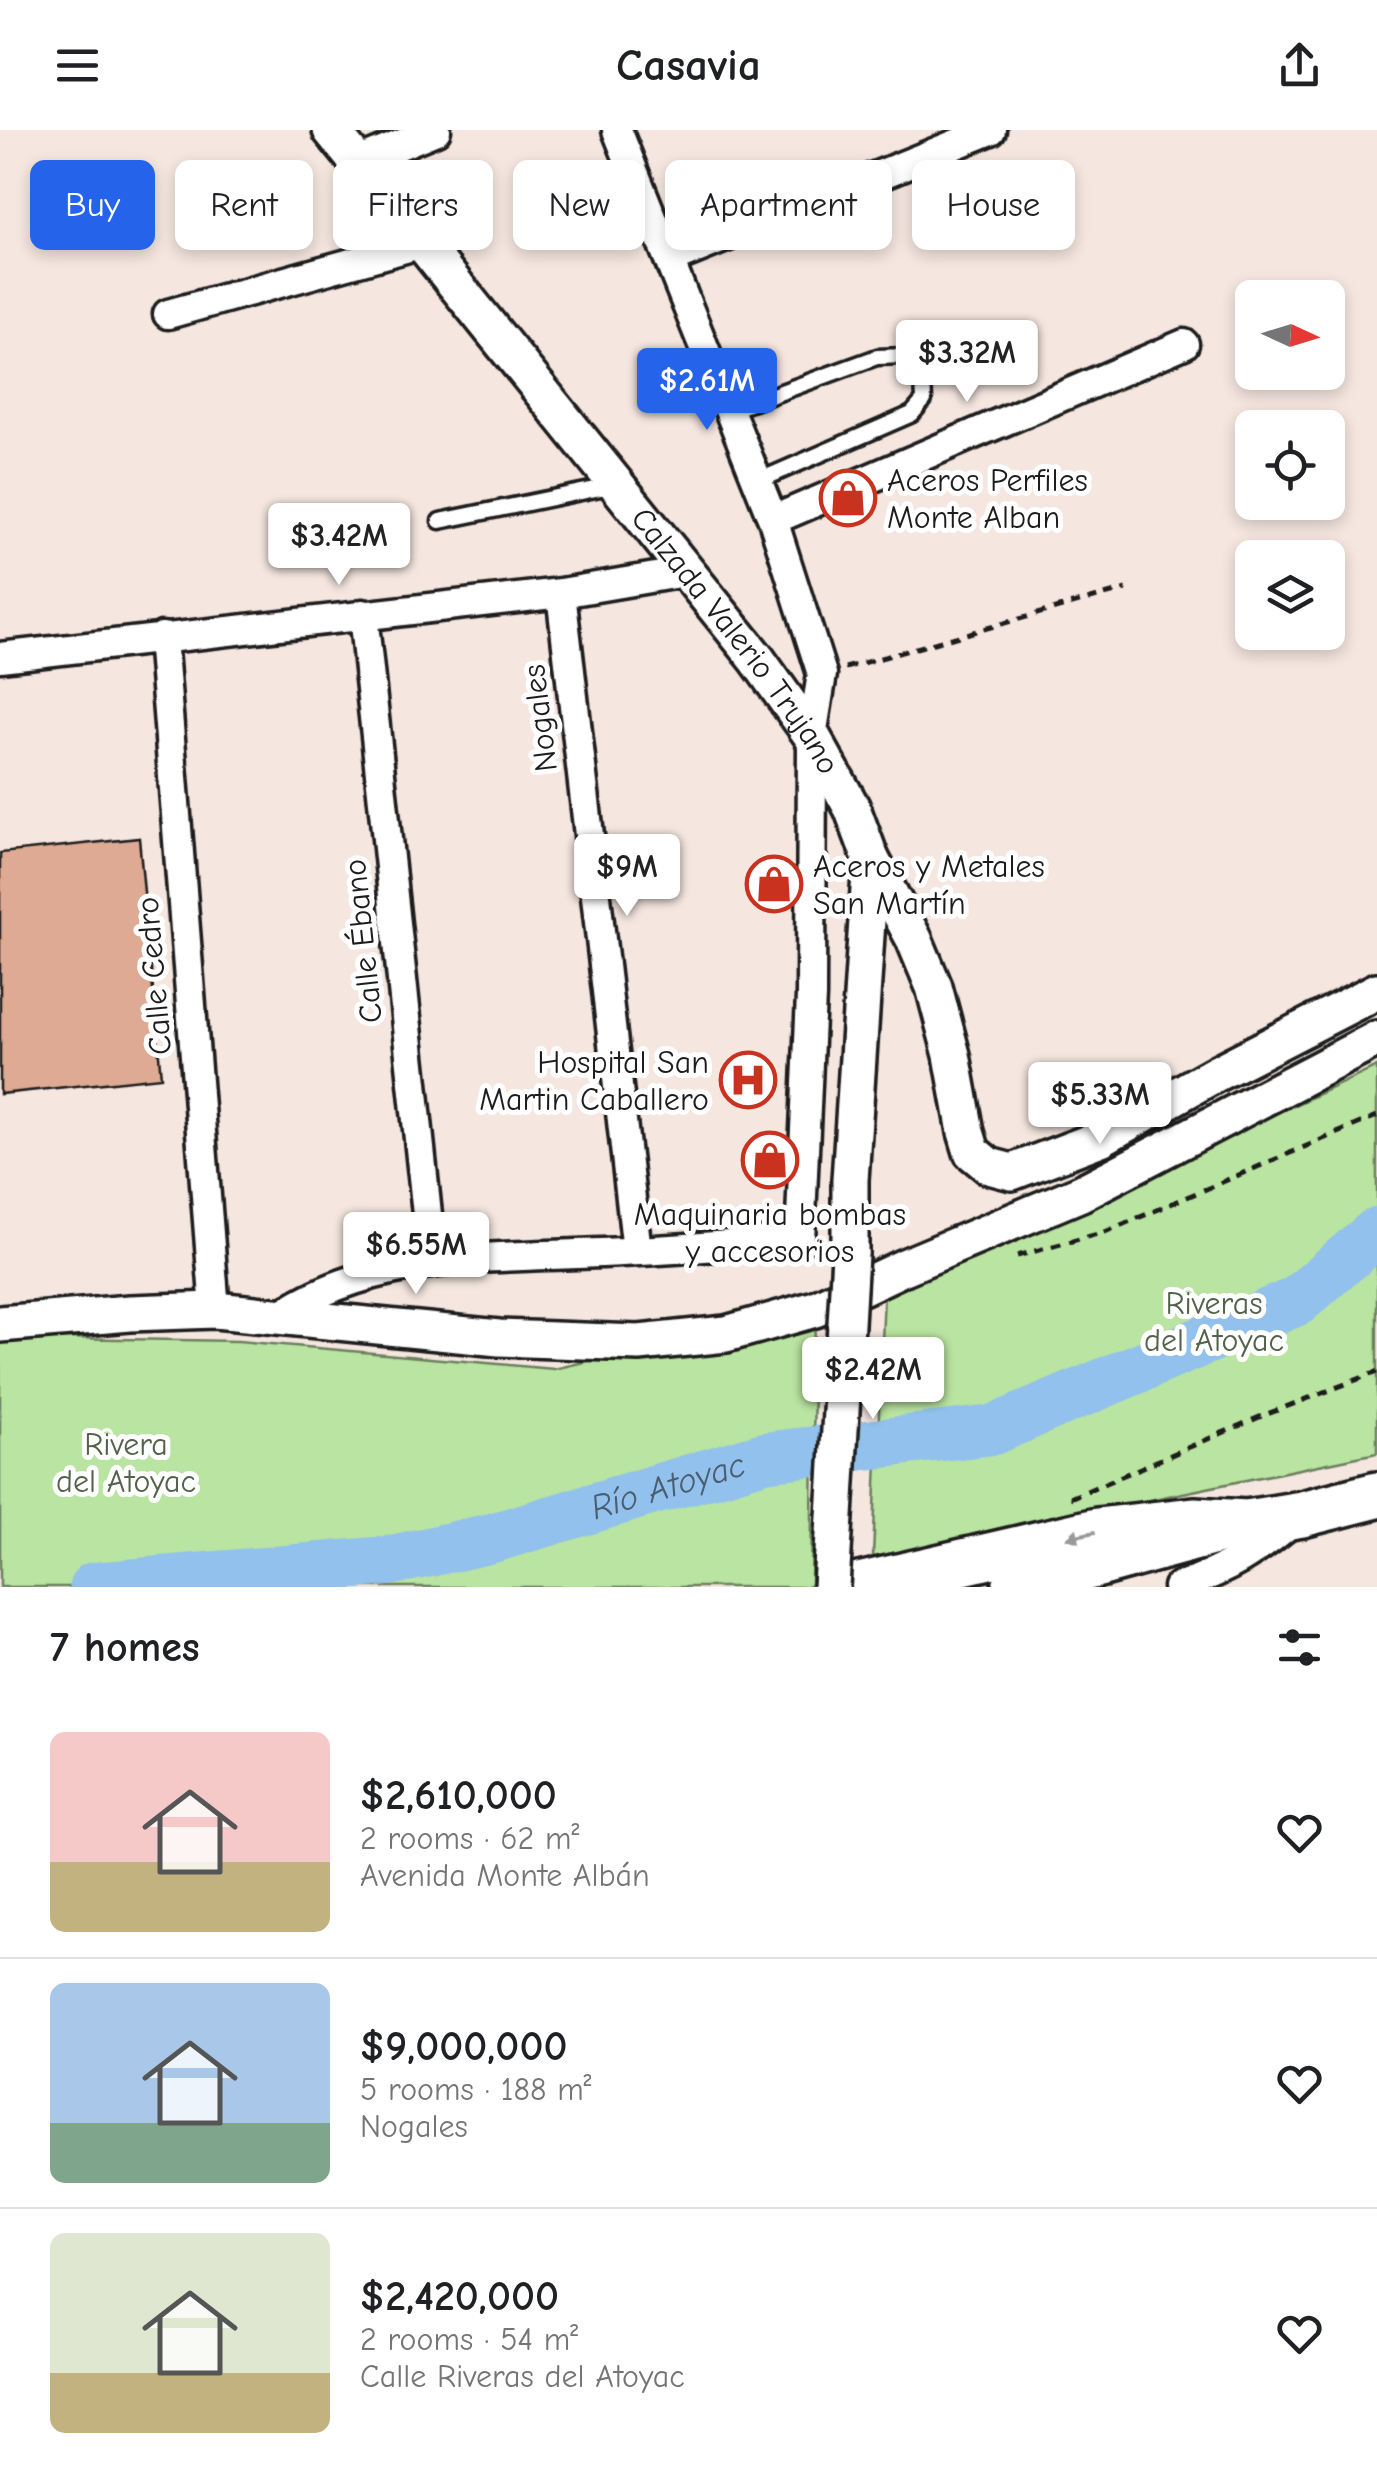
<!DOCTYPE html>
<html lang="en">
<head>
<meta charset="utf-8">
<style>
	body { margin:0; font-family:"Comic Neue",sans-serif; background:#f2f2f2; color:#202124; height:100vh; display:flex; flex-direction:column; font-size:38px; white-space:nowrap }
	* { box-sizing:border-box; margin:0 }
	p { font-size:32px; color:#757577 }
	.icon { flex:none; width:55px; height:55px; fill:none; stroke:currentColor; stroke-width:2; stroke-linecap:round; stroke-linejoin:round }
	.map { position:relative; height:1457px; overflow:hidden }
	.drawer { display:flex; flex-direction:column; background:#fff; flex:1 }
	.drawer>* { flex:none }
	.hud { position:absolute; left:30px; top:30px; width:1318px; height:90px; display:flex; gap:20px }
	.needle { width:65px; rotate:94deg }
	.tools { position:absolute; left:1235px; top:150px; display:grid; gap:20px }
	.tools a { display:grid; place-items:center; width:110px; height:110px; border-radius:15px; background:#fff; box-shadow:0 5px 15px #0003; font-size:50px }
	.price { position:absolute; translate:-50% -85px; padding:0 22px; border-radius:10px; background:#fff; color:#222; font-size:32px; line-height:65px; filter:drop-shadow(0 2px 5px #0008) }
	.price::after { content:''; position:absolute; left:50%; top:60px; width:30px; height:22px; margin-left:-15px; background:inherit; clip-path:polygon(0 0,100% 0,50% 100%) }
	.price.selected { background:#2563eb; color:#fff }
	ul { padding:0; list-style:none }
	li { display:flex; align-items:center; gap:30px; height:250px; padding:0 50px }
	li+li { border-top:2px solid #e0e0e0 }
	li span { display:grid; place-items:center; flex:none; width:280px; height:200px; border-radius:15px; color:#555 }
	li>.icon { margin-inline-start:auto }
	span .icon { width:120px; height:120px; fill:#fffc; stroke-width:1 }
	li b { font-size:42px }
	h2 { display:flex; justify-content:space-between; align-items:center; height:120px; padding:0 50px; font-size:42px }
	.pill { padding:0 35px; border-radius:15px; background:#fff; box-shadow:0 5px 15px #0003; font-size:35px; line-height:90px }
	.pill.selected { background:#2563eb; color:#fff }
	header { display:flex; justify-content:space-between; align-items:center; height:130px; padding:0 50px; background:#fff; font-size:45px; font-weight:800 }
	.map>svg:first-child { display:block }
	.green { fill:#bae4a1; stroke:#6b805e; stroke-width:2.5 }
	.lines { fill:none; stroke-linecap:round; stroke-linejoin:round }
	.river { stroke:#91c1ec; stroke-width:50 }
	.building { fill:#dfaa93; stroke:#1c1c1c; stroke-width:2.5 }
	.service-casing { stroke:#1c1c1c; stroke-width:21 }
	.minor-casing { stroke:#1c1c1c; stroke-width:35 }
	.tertiary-casing { stroke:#1c1c1c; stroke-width:42 }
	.primary-casing { stroke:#1c1c1c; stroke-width:52 }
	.path { stroke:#1c1c1c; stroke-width:5; stroke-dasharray:10 8; stroke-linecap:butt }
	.service { stroke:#fff; stroke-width:14 }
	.minor { stroke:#fff; stroke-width:28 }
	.tertiary { stroke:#fff; stroke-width:35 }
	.primary { stroke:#fff; stroke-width:45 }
	.tertiary-bridge-casing { stroke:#1c1c1c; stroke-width:42; stroke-linecap:butt }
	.tertiary-bridge { stroke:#fff; stroke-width:35 }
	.oneway { fill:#999 }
	.labels { text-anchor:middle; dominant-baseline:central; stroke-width:10; stroke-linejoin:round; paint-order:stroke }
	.poi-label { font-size:32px; fill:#1c1c1c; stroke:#fff; text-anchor:start }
	.street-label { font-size:32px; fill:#1c1c1c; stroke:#fff }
	.park-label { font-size:32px; fill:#53624b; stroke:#fff }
	.water-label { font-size:35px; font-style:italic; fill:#4b5e6f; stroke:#fff }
</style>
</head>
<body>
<header><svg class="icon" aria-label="menu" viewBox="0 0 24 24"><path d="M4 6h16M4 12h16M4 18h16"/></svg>Casavia<svg class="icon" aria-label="share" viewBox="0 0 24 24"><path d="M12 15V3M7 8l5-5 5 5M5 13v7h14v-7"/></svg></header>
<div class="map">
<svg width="1377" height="1457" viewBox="0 0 1377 1457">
	<rect width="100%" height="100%" fill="#f5e6df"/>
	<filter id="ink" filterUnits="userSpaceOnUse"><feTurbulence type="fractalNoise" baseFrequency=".01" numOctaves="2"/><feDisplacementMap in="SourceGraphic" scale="20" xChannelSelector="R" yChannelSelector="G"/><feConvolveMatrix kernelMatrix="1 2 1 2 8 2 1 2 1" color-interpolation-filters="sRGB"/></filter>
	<g filter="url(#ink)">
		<path class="green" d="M1377,937V1323L873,1427L884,1164Z
			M815,1179L811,1455L806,1457H0V1207L238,1211L554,1239Z"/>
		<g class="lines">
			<path class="river" id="s1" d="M94,1457L388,1431L492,1408L764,1327L993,1300L1297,1171L1377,1102"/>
		</g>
		<path class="building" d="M139,708L161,947L0,964V723Z"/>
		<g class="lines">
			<g class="service-casing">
				<path id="service" d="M729,281L877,227L906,226L923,250L924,270L912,284L758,351
					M440,391L615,355"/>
			</g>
			<g class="minor-casing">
				<path id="minor" d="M358,32L436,0
					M669,130L991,0
					M168,184L423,113
					M773,390L1184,214
					M561,463L637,1121
					M363,484L432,1131
					M162,507L215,1180
					M0,527L561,463L685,442
					M278,1187C371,1122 494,1128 602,1123C668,1120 734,1115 800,1110L811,866L812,606L822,544L773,390L617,0
					M1178,1457C1227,1440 1257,1422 1296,1388"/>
			</g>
			<g class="tertiary-casing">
				<g id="tertiary">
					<path id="s2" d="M331,0L757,529L812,606L852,678L871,729L850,1050V1124"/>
					<path d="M871,729L914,809L934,857L952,925L966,1002L972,1022L989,1036L1012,1042L1101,1008L1217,943L1377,861"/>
					<path d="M0,1194L130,1183L215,1180L499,1208L639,1213L726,1204L815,1179L904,1137L1081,1063L1377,909"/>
				</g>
			</g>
			<g class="primary-casing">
				<path id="primary" d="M855,1457L1097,1401L1194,1390L1247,1393
					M1015,1457L1247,1393L1302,1384L1377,1365"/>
			</g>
			<path class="path" d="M845,538L1126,459
				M1017,1126L1105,1102L1377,986
				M1070,1368L1262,1286L1377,1242"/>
			<use href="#service" class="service"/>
			<use href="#minor" class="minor"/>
			<use href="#tertiary" class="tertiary"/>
			<use href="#primary" class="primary"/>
			<g class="tertiary-bridge-casing">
				<path id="tertiary-bridge" d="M831,1457L850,1124"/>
			</g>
			<use href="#tertiary-bridge" class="tertiary-bridge"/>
		</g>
		<defs><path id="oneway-solid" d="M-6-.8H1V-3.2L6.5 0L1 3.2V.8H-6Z" transform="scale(2.5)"/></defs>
		<use class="oneway" href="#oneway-solid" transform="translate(1081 1405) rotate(168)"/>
	</g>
	<defs>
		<g id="shop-ring" transform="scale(2.875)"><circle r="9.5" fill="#fff" stroke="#c8321e" stroke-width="1.5"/><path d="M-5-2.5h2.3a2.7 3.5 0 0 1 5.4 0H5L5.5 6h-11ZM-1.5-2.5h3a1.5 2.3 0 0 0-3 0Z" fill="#c8321e"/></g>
		<g id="hospital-ring" transform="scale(2.875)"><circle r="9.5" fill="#fff" stroke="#c8321e" stroke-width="1.5"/><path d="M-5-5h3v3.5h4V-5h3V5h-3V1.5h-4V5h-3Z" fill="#c8321e"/></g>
	</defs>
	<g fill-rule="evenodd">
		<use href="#shop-ring" x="848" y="368"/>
		<use href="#shop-ring" x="774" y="754"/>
		<use href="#hospital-ring" x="748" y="950"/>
		<use href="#shop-ring" x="770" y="1030"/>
	</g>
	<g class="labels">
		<g class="poi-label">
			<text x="887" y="350">Aceros Perfiles<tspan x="887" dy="37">Monte Alban</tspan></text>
			<text x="813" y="736">Aceros y Metales<tspan x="813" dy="37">San Martín</tspan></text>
			<text x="709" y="932" text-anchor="end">Hospital San<tspan x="709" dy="37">Martin Caballero</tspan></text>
			<text x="770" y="1084" text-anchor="middle">Maquinaria bombas<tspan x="770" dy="37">y accesorios</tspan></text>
		</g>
		<g class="street-label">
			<text stroke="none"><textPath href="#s2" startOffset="652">Calzada Valerio Trujano</textPath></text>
			<text transform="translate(540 588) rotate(-97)">Nogales</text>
			<text transform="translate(363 811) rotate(-96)">Calle Ébano</text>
			<text transform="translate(154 846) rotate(-95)">Calle Cedro</text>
		</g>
		<g class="park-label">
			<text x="1214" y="1173">Riveras<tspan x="1214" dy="37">del Atoyac</tspan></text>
			<text x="126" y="1314">Rivera<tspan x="126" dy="37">del Atoyac</tspan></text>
		</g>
		<g class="water-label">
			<text stroke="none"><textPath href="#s1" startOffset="585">Río Atoyac</textPath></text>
		</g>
	</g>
</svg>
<div class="tools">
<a><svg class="needle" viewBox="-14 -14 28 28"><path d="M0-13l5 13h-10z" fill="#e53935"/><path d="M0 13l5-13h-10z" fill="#757577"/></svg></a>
<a><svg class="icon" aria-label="locate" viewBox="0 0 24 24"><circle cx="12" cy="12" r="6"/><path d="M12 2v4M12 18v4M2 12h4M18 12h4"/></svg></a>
<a><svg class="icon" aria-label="layers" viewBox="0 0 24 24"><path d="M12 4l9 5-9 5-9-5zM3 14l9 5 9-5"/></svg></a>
</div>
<b class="price" style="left:967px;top:275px">$3.32M</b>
<b class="price selected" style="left:707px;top:303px">$2.61M</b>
<b class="price" style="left:339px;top:458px">$3.42M</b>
<b class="price" style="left:627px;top:789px">$9M</b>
<b class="price" style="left:1100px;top:1017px">$5.33M</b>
<b class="price" style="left:416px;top:1167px">$6.55M</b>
<b class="price" style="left:873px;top:1292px">$2.42M</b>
<div class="hud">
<a class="pill selected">Buy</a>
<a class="pill">Rent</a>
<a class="pill">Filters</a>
<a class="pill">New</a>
<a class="pill">Apartment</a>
<a class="pill">House</a>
</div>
</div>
<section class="drawer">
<h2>7 homes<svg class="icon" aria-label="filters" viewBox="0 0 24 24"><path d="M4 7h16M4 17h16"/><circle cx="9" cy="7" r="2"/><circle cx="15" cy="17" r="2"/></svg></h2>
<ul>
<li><span style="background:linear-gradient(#f6c9c9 65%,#c2b280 0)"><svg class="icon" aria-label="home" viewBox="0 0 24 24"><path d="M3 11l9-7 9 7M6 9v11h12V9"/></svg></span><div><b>$2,610,000</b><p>2 rooms · 62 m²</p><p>Avenida Monte Albán</p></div><svg class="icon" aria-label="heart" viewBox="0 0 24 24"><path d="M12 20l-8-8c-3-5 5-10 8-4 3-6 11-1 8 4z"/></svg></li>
<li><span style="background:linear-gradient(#a9c7e8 70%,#7fa58c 0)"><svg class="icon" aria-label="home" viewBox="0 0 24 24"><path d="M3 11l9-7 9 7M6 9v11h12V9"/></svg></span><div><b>$9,000,000</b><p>5 rooms · 188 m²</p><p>Nogales</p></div><svg class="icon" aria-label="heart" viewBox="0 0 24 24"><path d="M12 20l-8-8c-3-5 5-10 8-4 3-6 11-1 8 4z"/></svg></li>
<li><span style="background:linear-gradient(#dfe7d0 70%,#c2b280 0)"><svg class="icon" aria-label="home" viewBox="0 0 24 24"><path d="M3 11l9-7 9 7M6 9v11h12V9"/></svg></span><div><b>$2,420,000</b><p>2 rooms · 54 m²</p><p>Calle Riveras del Atoyac</p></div><svg class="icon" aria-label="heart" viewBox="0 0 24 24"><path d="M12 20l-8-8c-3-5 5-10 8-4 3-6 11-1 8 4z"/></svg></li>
</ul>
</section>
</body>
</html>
